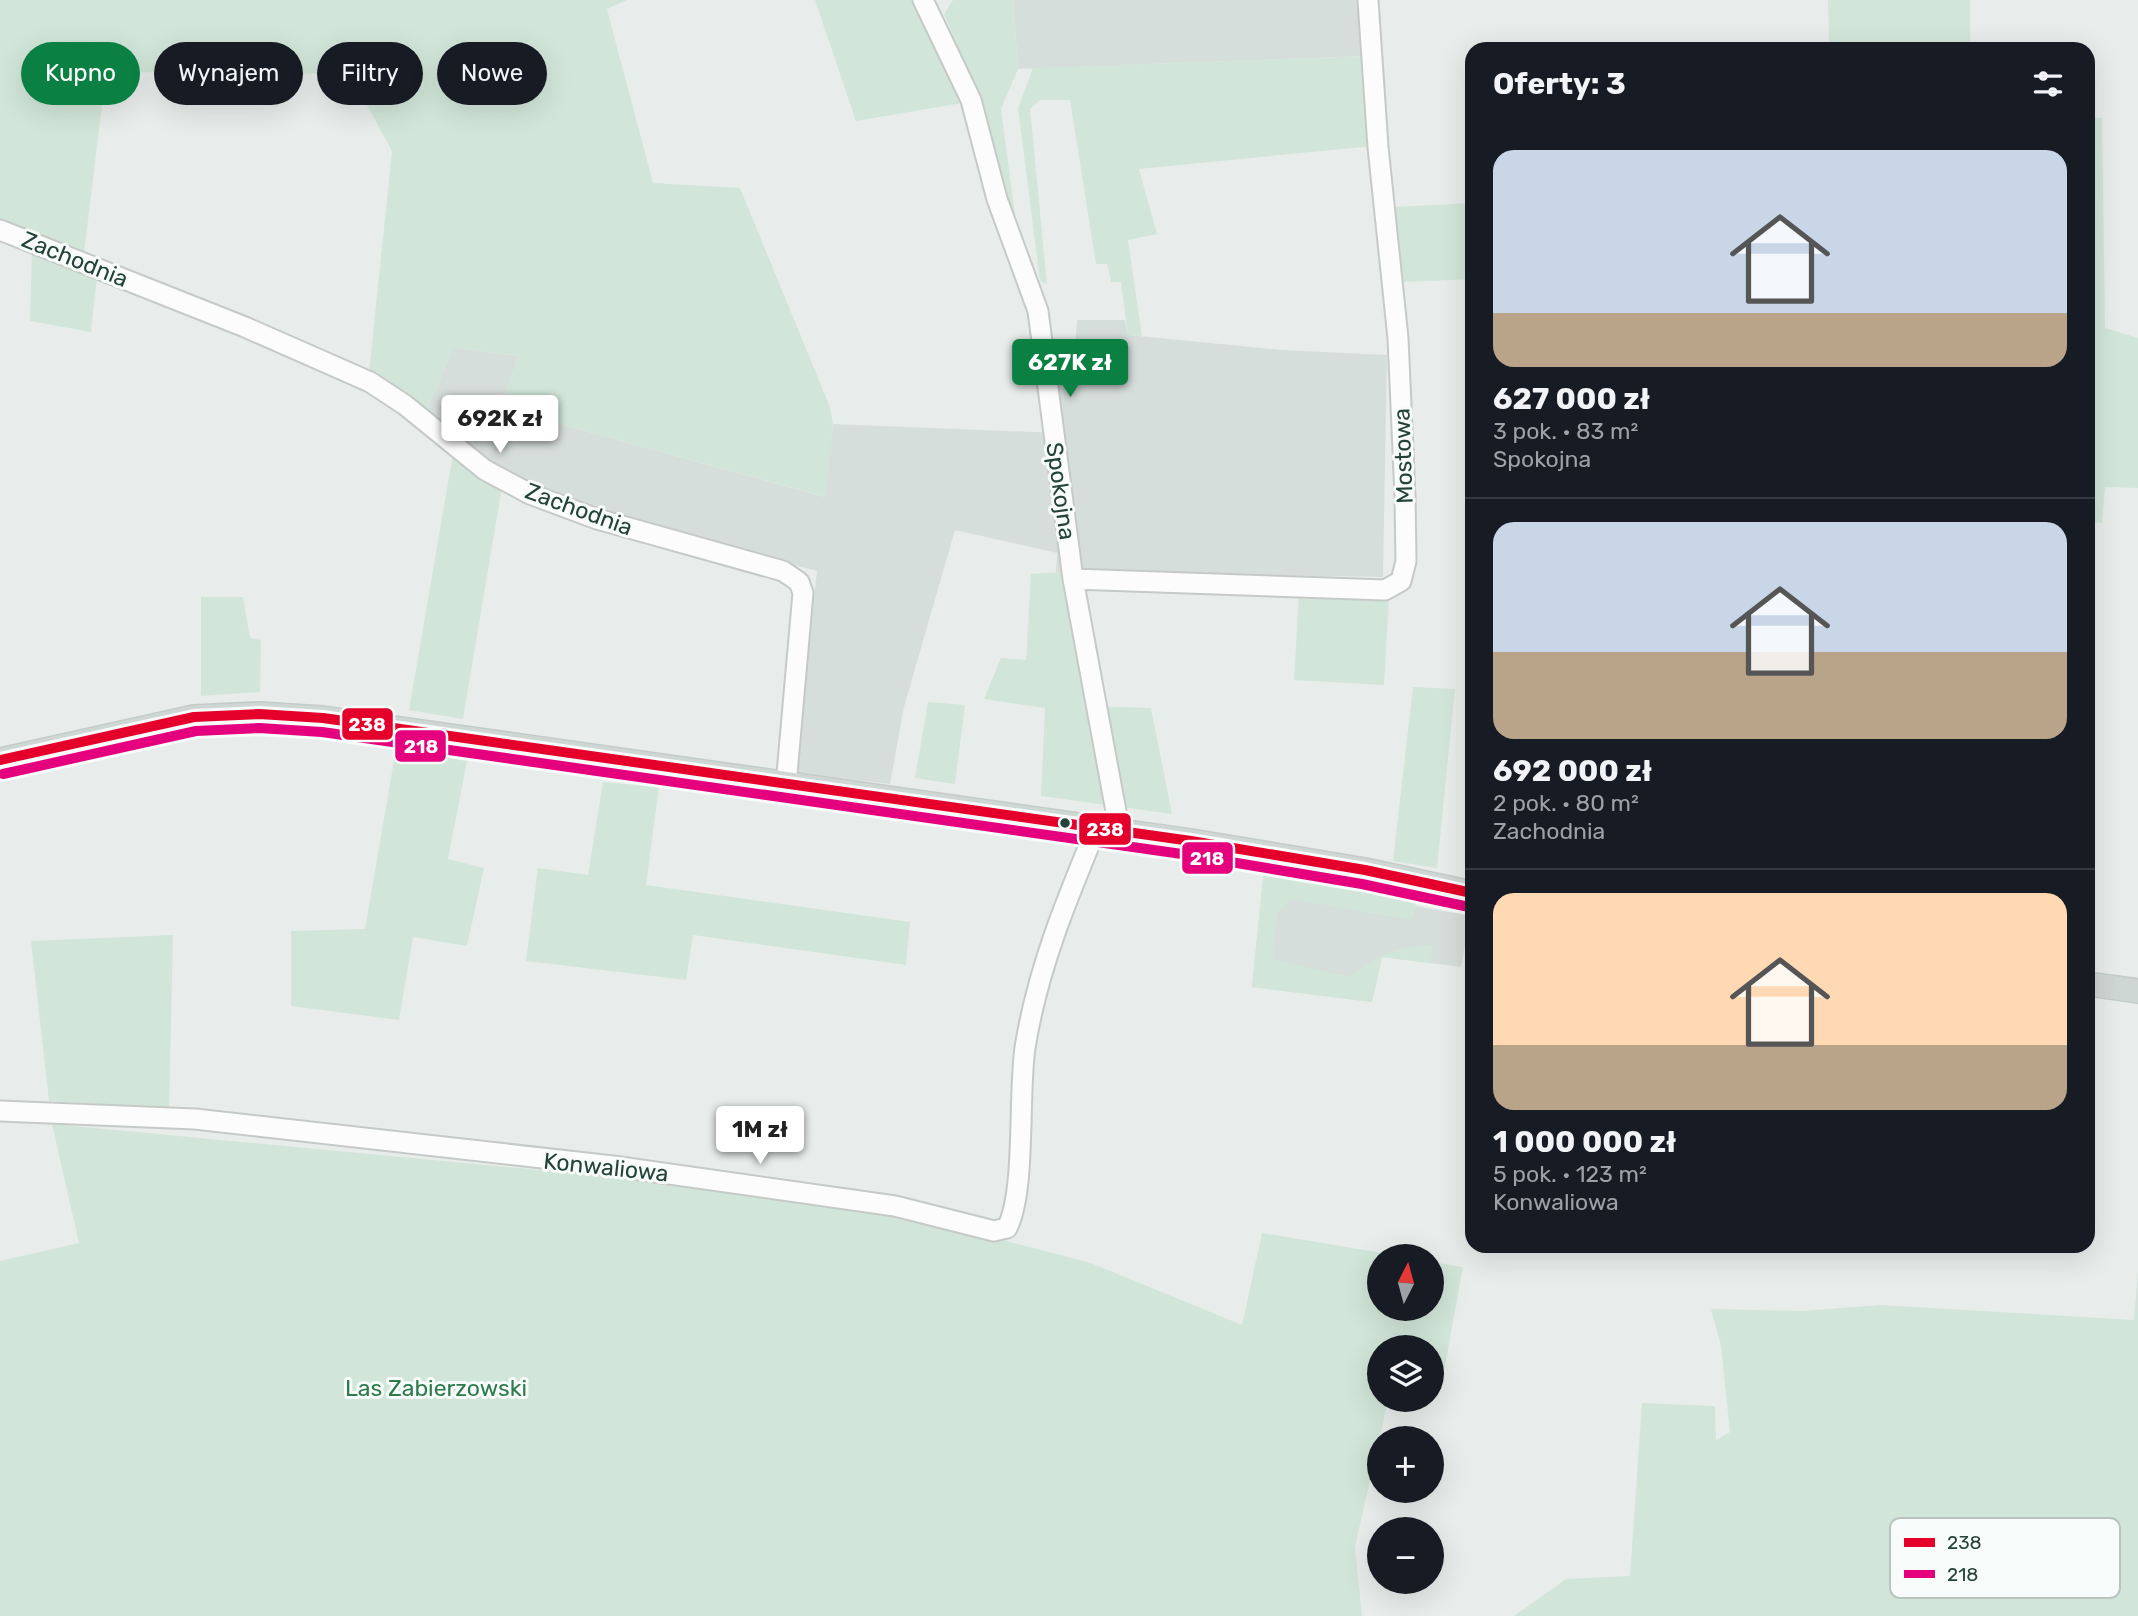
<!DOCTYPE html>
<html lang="pl">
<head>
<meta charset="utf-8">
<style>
	body { margin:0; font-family:Rubik,sans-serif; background:#242831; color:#f1f3f6; height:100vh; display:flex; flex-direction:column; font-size:26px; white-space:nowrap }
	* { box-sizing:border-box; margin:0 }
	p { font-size:23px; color:#9ea1a6 }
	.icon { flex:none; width:38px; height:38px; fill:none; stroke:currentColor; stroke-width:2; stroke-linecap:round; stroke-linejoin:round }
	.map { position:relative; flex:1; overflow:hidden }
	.drawer { position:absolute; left:1465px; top:42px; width:630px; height:1211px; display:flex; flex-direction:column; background:#171b24; border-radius:21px; box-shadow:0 7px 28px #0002 }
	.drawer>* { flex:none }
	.guide { position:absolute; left:21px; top:42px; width:665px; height:63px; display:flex; gap:14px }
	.needle { width:46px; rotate:6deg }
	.controls { position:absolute; left:1367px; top:1244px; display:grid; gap:14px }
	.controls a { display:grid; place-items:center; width:77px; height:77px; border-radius:50%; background:#171b24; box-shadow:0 7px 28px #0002; font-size:35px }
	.price { position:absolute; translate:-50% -60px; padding:0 16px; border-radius:7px; background:#fff; color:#222; font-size:23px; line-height:46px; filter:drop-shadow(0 2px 4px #0008) }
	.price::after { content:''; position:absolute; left:50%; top:42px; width:21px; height:16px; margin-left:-10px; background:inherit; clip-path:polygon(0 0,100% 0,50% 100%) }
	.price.on { background:#0b8043; color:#fff }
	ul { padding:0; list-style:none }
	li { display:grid; align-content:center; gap:14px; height:371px; padding:0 28px }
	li+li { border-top:2px solid #363941 }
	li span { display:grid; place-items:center; height:217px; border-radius:21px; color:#555 }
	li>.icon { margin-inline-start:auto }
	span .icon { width:126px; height:126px; fill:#fffc; stroke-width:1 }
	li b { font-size:30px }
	h2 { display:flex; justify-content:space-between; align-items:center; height:84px; padding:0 28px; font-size:30px }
	.pill { padding:0 24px; border-radius:32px; background:#171b24; box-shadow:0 7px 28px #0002; font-size:24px; line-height:63px }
	.pill.on { background:#0b8043; color:#fff }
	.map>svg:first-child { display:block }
	.built { fill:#d6dedb }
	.green { fill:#d1e6d8 }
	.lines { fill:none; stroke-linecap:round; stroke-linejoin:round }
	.minor-casing { stroke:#c5cac8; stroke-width:23 }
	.major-casing { stroke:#c3ccc9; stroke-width:26 }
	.minor { stroke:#fcfcfc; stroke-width:19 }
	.major { stroke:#cfd7d5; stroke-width:23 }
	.bus-1-casing { stroke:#f7fbf9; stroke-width:16 }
	.bus-2-casing { stroke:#f7fbf9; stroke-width:16 }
	.bus-1 { stroke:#e4002b; stroke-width:10 }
	.bus-2 { stroke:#e5007d; stroke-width:10 }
	.bus-dot { fill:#24423a; stroke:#f7fbf9; stroke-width:2.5 }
	.labels { text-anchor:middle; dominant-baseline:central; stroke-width:6; stroke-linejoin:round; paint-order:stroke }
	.street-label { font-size:23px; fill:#24423a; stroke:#f7fbf9 }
	.park-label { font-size:23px; fill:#2d7a4b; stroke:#f7fbf9 }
	.key { fill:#f7fbf9; stroke:#b8c4c0; stroke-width:2 }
	.key-label { font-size:19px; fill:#24423a }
	.line-badge { stroke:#f7fbf9; stroke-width:2.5 }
	.badge-label { font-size:19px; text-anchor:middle; font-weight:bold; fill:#fff }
</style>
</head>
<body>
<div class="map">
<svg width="2138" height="1616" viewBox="0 0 2138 1616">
	<rect width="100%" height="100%" fill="#e8edeb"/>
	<path class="built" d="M1013,0H1359L1367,56L1018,69Z
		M1077,320H1125L1128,335L1283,350L1387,355L1383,577L1056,572L1057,553L955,530L904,707L890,784L794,773L817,571L605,516L499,470L426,412L453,348L518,356L502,408L825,497L833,424L1058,433L1052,363L1074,360Z
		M1263,879L1471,916L1461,967L1382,957L1372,1002L1252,987Z"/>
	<path class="green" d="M0,0H627L607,9L653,183L740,188L830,407L833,424L826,497L502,408L518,356L453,348L426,412L369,373L392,151L350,74L106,72L84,253L0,224Z
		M815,0H916L968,102L856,121Z
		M953,0H1013L1018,69L1001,109L1021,260L976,90L944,14Z
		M1828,0H1970V49H1829Z
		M1367,56L1373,146L1139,169L1157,234L1128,240L1142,336L1128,335L1121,282H1111L1107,264H1096L1070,100H1040L1030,109L1047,284L1040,281L1018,108L1033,68Z
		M2088,118H2102L2105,328L2138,338V488L2105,487L2102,523L2088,522Z
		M1472,203V279L1404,282L1394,207Z
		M32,247L97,276L91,332L30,321Z
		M453,454L502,487L463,719L409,710Z
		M1061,572L1090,706L1151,708L1172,814L1041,796L1045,708L984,699L1001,658L1026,660L1031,574Z
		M1299,594L1389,599L1384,685L1294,680Z
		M201,597H243L250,638L261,640L260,692L201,696Z
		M1413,687L1455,689L1437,868L1393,861Z
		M928,702L965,705L955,784L915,778Z
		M396,749L467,761L448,859L484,868L467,946L413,937L399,1020L291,1006V931L365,929Z
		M603,782L659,787L646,885L910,922L906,965L693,935L686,980L526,961L538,868L588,875Z
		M1269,865L1403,894L1416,904L1414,915L1410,920L1291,899L1278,913L1272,957L1274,960L1351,977C1377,955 1394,948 1428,945L1432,946L1431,963L1382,957L1372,1002L1252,987L1264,869Z
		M173,935L169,1108L49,1101L31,941Z
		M52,1124L635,1179L899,1213L1091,1263L1242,1325L1262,1233L1400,1256H1379V1309H1432V1262L1463,1267L1444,1371H1432V1348H1379V1400H1388L1355,1547L1362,1616H0V1261L79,1243Z
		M2138,1271V1616H1514L1566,1579L1630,1576L1642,1403L1715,1406L1716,1440L1730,1432L1721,1346L1711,1309L1802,1311L1880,1305L2134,1320Z"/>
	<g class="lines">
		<g class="minor-casing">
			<path id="minor" d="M923,0L971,100L997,199L1038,311L1073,579L1120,833
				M0,230L245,327L370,382L405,405L485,470L530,494L597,519L783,571L799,582L803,593L786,785
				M1073,579L1385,590L1401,581L1406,561L1405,496L1398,338L1378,147L1368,0
				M0,1111L195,1119L613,1166L895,1206L994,1231L1007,1228C1026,1192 1018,1094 1025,1048C1037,971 1066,901 1096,829"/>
		</g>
		<g class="major-casing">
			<path id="major" d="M0,760L194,717L259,714L323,718L1191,841L1365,870L1472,893
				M2088,984L2138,991"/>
		</g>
		<use href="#minor" class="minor"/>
		<use href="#major" class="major"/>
		<g class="bus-1-casing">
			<path id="bus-1" d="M0,760L194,717L259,714L323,718L1191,841L1365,870L1472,893"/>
		</g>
		<g class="bus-2-casing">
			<path id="bus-2" d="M3,774L196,731L259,728L322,732L1189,855L1362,884L1469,907"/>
		</g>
		<use href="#bus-1" class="bus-1"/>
		<use href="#bus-2" class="bus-2"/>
	</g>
	<circle class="bus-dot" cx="1065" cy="823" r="6"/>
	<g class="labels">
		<g class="street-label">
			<text transform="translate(75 259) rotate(22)">Zachodnia</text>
			<text transform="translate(1403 456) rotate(-92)">Mostowa</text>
			<text transform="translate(1061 491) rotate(82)">Spokojna</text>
			<text transform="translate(579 509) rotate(20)">Zachodnia</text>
			<text transform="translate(606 1167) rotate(6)">Konwaliowa</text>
		</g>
		<g class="park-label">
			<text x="436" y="1388">Las Zabierzowski</text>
		</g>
	</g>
	<rect x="1890" y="1518" width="230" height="80" rx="10" class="key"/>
	<rect x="1904" y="1538" width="31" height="9" fill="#e4002b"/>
	<rect x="1904" y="1570" width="31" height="8" fill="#e5007d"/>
	<g class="key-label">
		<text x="1947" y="1549">238</text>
		<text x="1947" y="1581">218</text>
	</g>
	<g class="line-badge">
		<rect x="341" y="707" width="53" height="34" rx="7" fill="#e4002b"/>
		<rect x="394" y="729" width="53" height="34" rx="7" fill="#e5007d"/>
		<rect x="1078" y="812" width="54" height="34" rx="7" fill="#e4002b"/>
		<rect x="1181" y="841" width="53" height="34" rx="7" fill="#e5007d"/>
	</g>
	<g class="badge-label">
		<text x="367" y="731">238</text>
		<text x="421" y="753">218</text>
		<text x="1105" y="836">238</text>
		<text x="1207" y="865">218</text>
	</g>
</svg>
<div class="controls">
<a><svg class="needle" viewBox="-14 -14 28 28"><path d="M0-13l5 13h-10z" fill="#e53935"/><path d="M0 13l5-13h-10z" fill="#9ea1a6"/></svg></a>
<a><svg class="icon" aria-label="layers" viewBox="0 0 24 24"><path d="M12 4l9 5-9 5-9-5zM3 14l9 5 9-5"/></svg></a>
<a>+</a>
<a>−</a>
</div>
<b class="price on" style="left:1070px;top:399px">627K zł</b>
<b class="price" style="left:500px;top:455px">692K zł</b>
<b class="price" style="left:760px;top:1166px">1M zł</b>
<div class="guide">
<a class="pill on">Kupno</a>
<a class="pill">Wynajem</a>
<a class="pill">Filtry</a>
<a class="pill">Nowe</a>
</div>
<section class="drawer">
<h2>Oferty: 3<svg class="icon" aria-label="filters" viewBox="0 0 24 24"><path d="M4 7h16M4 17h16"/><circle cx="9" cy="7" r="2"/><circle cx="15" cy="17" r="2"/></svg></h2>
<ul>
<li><span style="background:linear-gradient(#c9d6e8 75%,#b9a48a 0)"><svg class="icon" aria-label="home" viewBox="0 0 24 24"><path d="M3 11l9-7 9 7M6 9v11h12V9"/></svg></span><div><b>627 000 zł</b><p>3 pok. · 83 m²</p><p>Spokojna</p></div></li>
<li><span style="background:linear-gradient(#c9d6e8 60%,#b9a48a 0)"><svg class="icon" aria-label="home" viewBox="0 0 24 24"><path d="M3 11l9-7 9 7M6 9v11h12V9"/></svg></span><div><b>692 000 zł</b><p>2 pok. · 80 m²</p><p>Zachodnia</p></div></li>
<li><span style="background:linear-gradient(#ffd9b3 70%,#b9a48a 0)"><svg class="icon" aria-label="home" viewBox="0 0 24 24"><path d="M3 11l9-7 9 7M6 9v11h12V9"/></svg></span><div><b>1 000 000 zł</b><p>5 pok. · 123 m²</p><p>Konwaliowa</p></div></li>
</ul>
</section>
</div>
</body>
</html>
